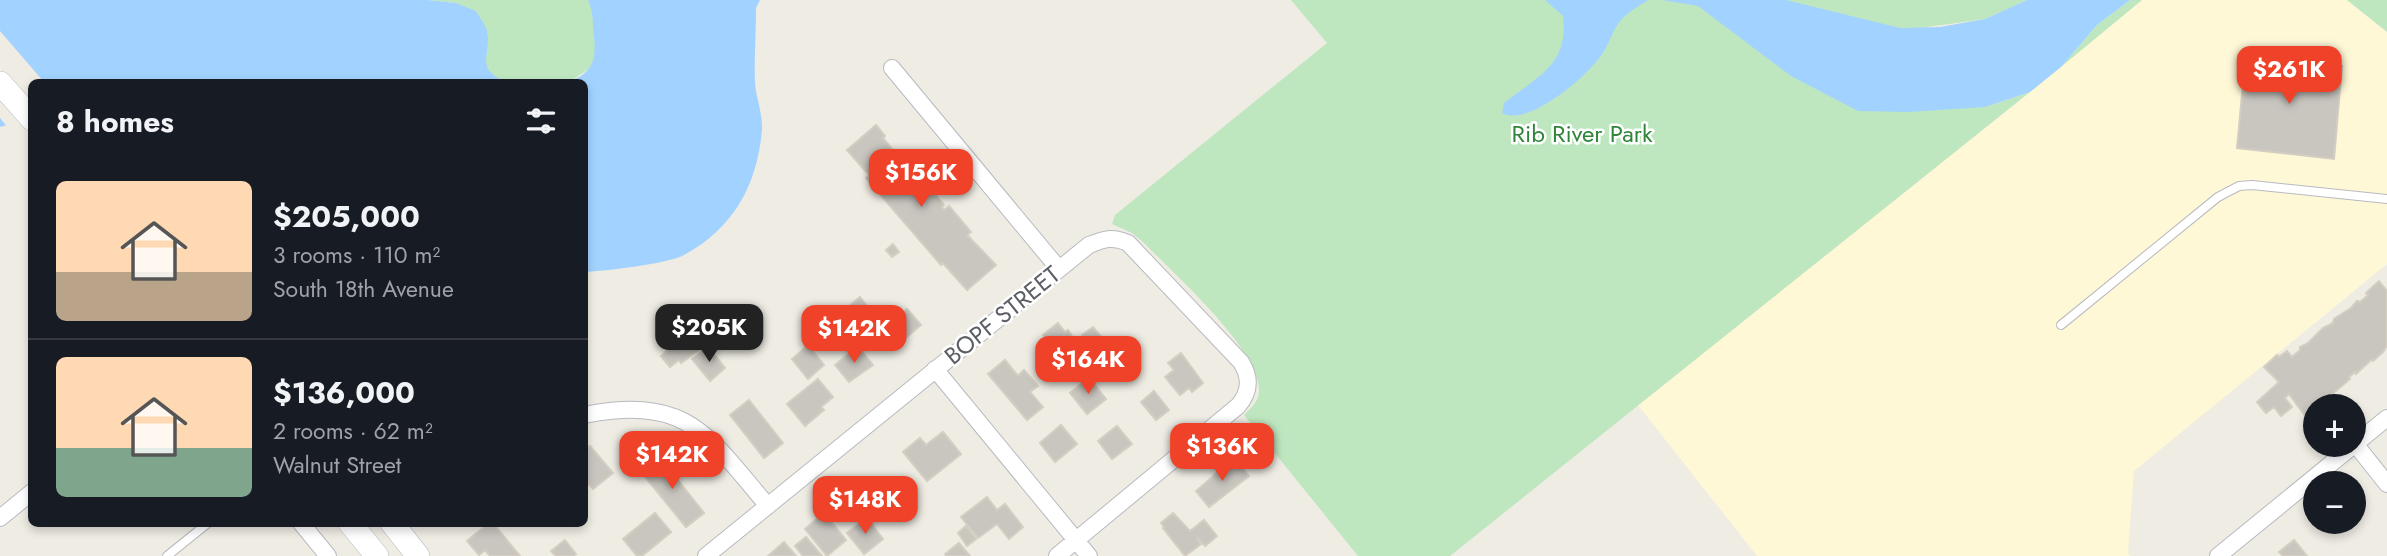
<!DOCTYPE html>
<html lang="en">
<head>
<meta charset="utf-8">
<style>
	body { margin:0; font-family:Jost,sans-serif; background:#20242c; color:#f1f3f6; height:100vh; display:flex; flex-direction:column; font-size:26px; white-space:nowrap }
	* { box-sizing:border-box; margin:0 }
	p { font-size:23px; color:#9ea1a6 }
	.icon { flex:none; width:38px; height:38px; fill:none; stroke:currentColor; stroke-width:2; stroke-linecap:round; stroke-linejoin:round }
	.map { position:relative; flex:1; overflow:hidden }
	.panel { position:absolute; left:28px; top:79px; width:560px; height:448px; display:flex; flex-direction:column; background:#171b24; border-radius:10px; box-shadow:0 4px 10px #0003 }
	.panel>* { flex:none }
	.tools { position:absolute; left:2303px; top:394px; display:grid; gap:14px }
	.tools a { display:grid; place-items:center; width:63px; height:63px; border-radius:50%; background:#171b24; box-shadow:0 4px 10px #0003; font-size:35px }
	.price { position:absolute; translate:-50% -60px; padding:0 16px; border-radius:14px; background:#ef4228; color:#fff; font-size:23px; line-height:46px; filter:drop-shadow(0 2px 4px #0008) }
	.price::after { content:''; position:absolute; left:50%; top:42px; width:21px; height:16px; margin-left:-10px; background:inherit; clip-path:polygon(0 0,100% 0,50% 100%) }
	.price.on { background:#222; color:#fff }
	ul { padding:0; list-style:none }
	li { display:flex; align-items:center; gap:21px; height:175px; padding:0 28px }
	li+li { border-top:2px solid #363941 }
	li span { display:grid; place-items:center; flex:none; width:196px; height:140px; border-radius:10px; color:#555 }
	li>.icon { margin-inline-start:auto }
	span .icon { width:84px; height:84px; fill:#fffc; stroke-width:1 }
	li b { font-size:30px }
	h2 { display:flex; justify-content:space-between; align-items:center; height:84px; padding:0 28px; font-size:30px }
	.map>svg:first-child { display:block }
	.commercial { fill:#fff8d7 }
	.green { fill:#bee7c0 }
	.water { fill:#a2d2ff }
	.pier { fill:#eeece3 }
	.building { fill:#c9c6c0; stroke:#d3cec1; stroke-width:2 }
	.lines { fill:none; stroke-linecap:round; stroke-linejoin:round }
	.lane-casing { stroke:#b8bac0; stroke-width:10 }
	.street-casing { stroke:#b8bac0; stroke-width:18 }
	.secondary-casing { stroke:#b8bcc2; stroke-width:24 }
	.lane { stroke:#fff; stroke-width:8 }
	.street { stroke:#fff; stroke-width:16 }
	.secondary { stroke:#fff; stroke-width:23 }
	.labels { text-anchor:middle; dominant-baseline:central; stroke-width:5; stroke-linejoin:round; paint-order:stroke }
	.park-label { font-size:24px; fill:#31853a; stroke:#fff }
	.street-label { font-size:24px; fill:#5b5f64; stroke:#fff }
</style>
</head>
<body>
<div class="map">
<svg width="2387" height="556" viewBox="0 0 2387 556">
	<rect width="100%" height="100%" fill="#eeece3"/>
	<path class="commercial" d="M2142,0H2347L2387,32V264L2134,471L2128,553L2130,556H1757L1638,405L2030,92Z"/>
	<path class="green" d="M428,0H588L592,8L596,55L590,68L569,82H503L490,73L484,61L488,33L456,3Z
		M1291,0H2027L1985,19L1927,27L1985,107L2030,92L1450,556H1358L1244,415C1251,408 1260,400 1259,389C1257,347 1174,274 1144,243L1132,233L1112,224L1115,215L1327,43Z
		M2130,0H2142L2061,67L2097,25Z
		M2347,0H2387V32Z"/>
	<path class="water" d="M0,0H428L456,3L476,11C480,18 488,28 488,36C488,61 478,68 505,82H32L31,119L0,127Z
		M588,0H760L756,8C756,33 754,58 755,83C756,98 763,114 762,130C757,185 734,228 684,255C668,264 604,271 585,272L584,82H569C598,71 596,53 593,27C593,17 592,9 588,0Z
		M1545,0H1648C1639,6 1628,12 1621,20C1612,30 1609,46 1600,57C1585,78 1528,127 1502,113L1504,103C1538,76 1569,65 1563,16Z
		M1662,0H1786L1900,28L1940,27L1985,19L2027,0H2130L2097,25L2061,67L2030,92L1985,107L1908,112L1858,111L1791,76L1698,6Z"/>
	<path class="pier" d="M0,31L44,82H32V123L9,129L0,118Z"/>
	<path class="building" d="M2246,52L2342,66L2334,159L2237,148Z
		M876,125L885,136L883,138L900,159L904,156L923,178L920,182L925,188L928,186L944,205L942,207L944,210L949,206L971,232L967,235L996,265L967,290L943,263L941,265L866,178L869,175L847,150Z
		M893,244L899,252L892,257L886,250Z
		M2379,281L2387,291V346L2383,352L2373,361L2372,359L2356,374L2355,372L2349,377L2350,379L2324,401L2323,399L2318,403L2320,406H2315V410L2306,417L2289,394L2285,398L2292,407L2281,416L2274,407L2266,413L2257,402L2279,382L2264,367L2277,355L2279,357L2287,351L2292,357L2300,350V347L2308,343L2323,328L2333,323L2334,319L2351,308L2357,301L2360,302L2368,295L2366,293Z
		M860,297L887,331L870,345L842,312Z
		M907,309L921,325L899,344L885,327Z
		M1058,323L1065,332L1068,330L1081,351L1066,364L1043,335Z
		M1093,327L1107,344L1096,353L1082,335Z
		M697,329L708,343L681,363L679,360L670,367L661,356L669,349L666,346L677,337L680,341Z
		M808,345L824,365L808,379L792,359Z
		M708,347L725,368L710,381L692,359Z
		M858,347L873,365L849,382L835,365Z
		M1181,353L1203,383L1192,392L1189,388L1180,395L1165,377L1174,370L1168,363Z
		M1005,360L1018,376L1024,370L1038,386L1030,392L1043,407L1027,420L988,374Z
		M1089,378L1106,399L1087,414L1070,393Z
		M818,379L833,397L821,407L824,410L805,426L787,404Z
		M1154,391L1169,410L1156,420L1141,402Z
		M749,400L783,443L764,458L730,415Z
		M1061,425L1077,444L1055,462L1040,443Z
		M1117,426L1132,444L1112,459L1098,441Z
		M943,432L961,454L927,481L903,452L920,438L926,445Z
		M590,446L613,473L593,489L584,479V450Z
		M659,457L666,466L670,463L678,472L674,475L704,513L686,527L641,472Z
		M1234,458L1249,476L1209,507L1196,491Z
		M863,481L878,500L858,515L844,497Z
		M987,497L997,510L1005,504L1023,527L1009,539L997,524L978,538L961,517Z
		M655,513L671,532L642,556H637L623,539Z
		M824,513L846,540L827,556L805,529Z
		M1173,513L1190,531L1204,520L1217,536L1205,546L1198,538L1197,539L1201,544L1185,556L1163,528L1164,527L1161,523Z
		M867,518L883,539L864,554L847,533Z
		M489,523H493L520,556H490L485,550L479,555L467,541Z
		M966,526L976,539L967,546L958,533Z
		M806,537L822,556H803L795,546Z
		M565,540L576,554L573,556H556L551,551Z
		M2294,540L2307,556H2283L2279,552Z
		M784,542L796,556H768Z
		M959,543L970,556H946L945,554Z"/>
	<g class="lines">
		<g class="lane-casing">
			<path id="lane" d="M2061,325L2218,197L2239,186L2252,185L2387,199
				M167,556L208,523"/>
		</g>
		<g class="street-casing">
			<path id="street" d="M892,68L1059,269
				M935,369L1089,556
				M584,415C689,395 707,435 768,506
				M2356,445L2387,484
				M0,518L32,492
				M301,523L328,556
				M706,556L1089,245C1104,239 1112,236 1128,243L1241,362C1251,378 1250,392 1238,406L1057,556
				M2218,556L2387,418"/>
		</g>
		<g class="secondary-casing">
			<path id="secondary" d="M0,83L32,119
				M350,523L377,556
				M392,523L418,556"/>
		</g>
		<use href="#lane" class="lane"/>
		<use href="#street" class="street"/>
		<use href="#secondary" class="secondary"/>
	</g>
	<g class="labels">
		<g class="park-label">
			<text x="1582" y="133">Rib River Park</text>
		</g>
		<g class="street-label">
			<text transform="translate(1002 315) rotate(-39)">BOPF STREET</text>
		</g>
	</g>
</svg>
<div class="tools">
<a>+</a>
<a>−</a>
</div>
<b class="price" style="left:2289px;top:106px">$261K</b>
<b class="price" style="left:921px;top:209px">$156K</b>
<b class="price on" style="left:709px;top:364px">$205K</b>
<b class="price" style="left:854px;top:365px">$142K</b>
<b class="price" style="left:1088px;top:396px">$164K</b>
<b class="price" style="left:1222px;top:483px">$136K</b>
<b class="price" style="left:672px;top:491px">$142K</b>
<b class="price" style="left:865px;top:536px">$148K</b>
<section class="panel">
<h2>8 homes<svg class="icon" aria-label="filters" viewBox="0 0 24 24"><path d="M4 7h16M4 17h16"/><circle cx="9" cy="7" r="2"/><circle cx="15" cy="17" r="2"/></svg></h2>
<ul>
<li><span style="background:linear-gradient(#ffd9b3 65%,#b9a48a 0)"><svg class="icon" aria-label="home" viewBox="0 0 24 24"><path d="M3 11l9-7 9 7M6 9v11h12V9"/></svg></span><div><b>$205,000</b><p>3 rooms · 110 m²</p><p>South 18th Avenue</p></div></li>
<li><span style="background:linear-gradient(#ffd9b3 65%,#7fa58c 0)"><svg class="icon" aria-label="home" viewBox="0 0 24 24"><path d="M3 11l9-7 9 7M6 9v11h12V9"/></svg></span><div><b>$136,000</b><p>2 rooms · 62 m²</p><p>Walnut Street</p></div></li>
</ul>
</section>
</div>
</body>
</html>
